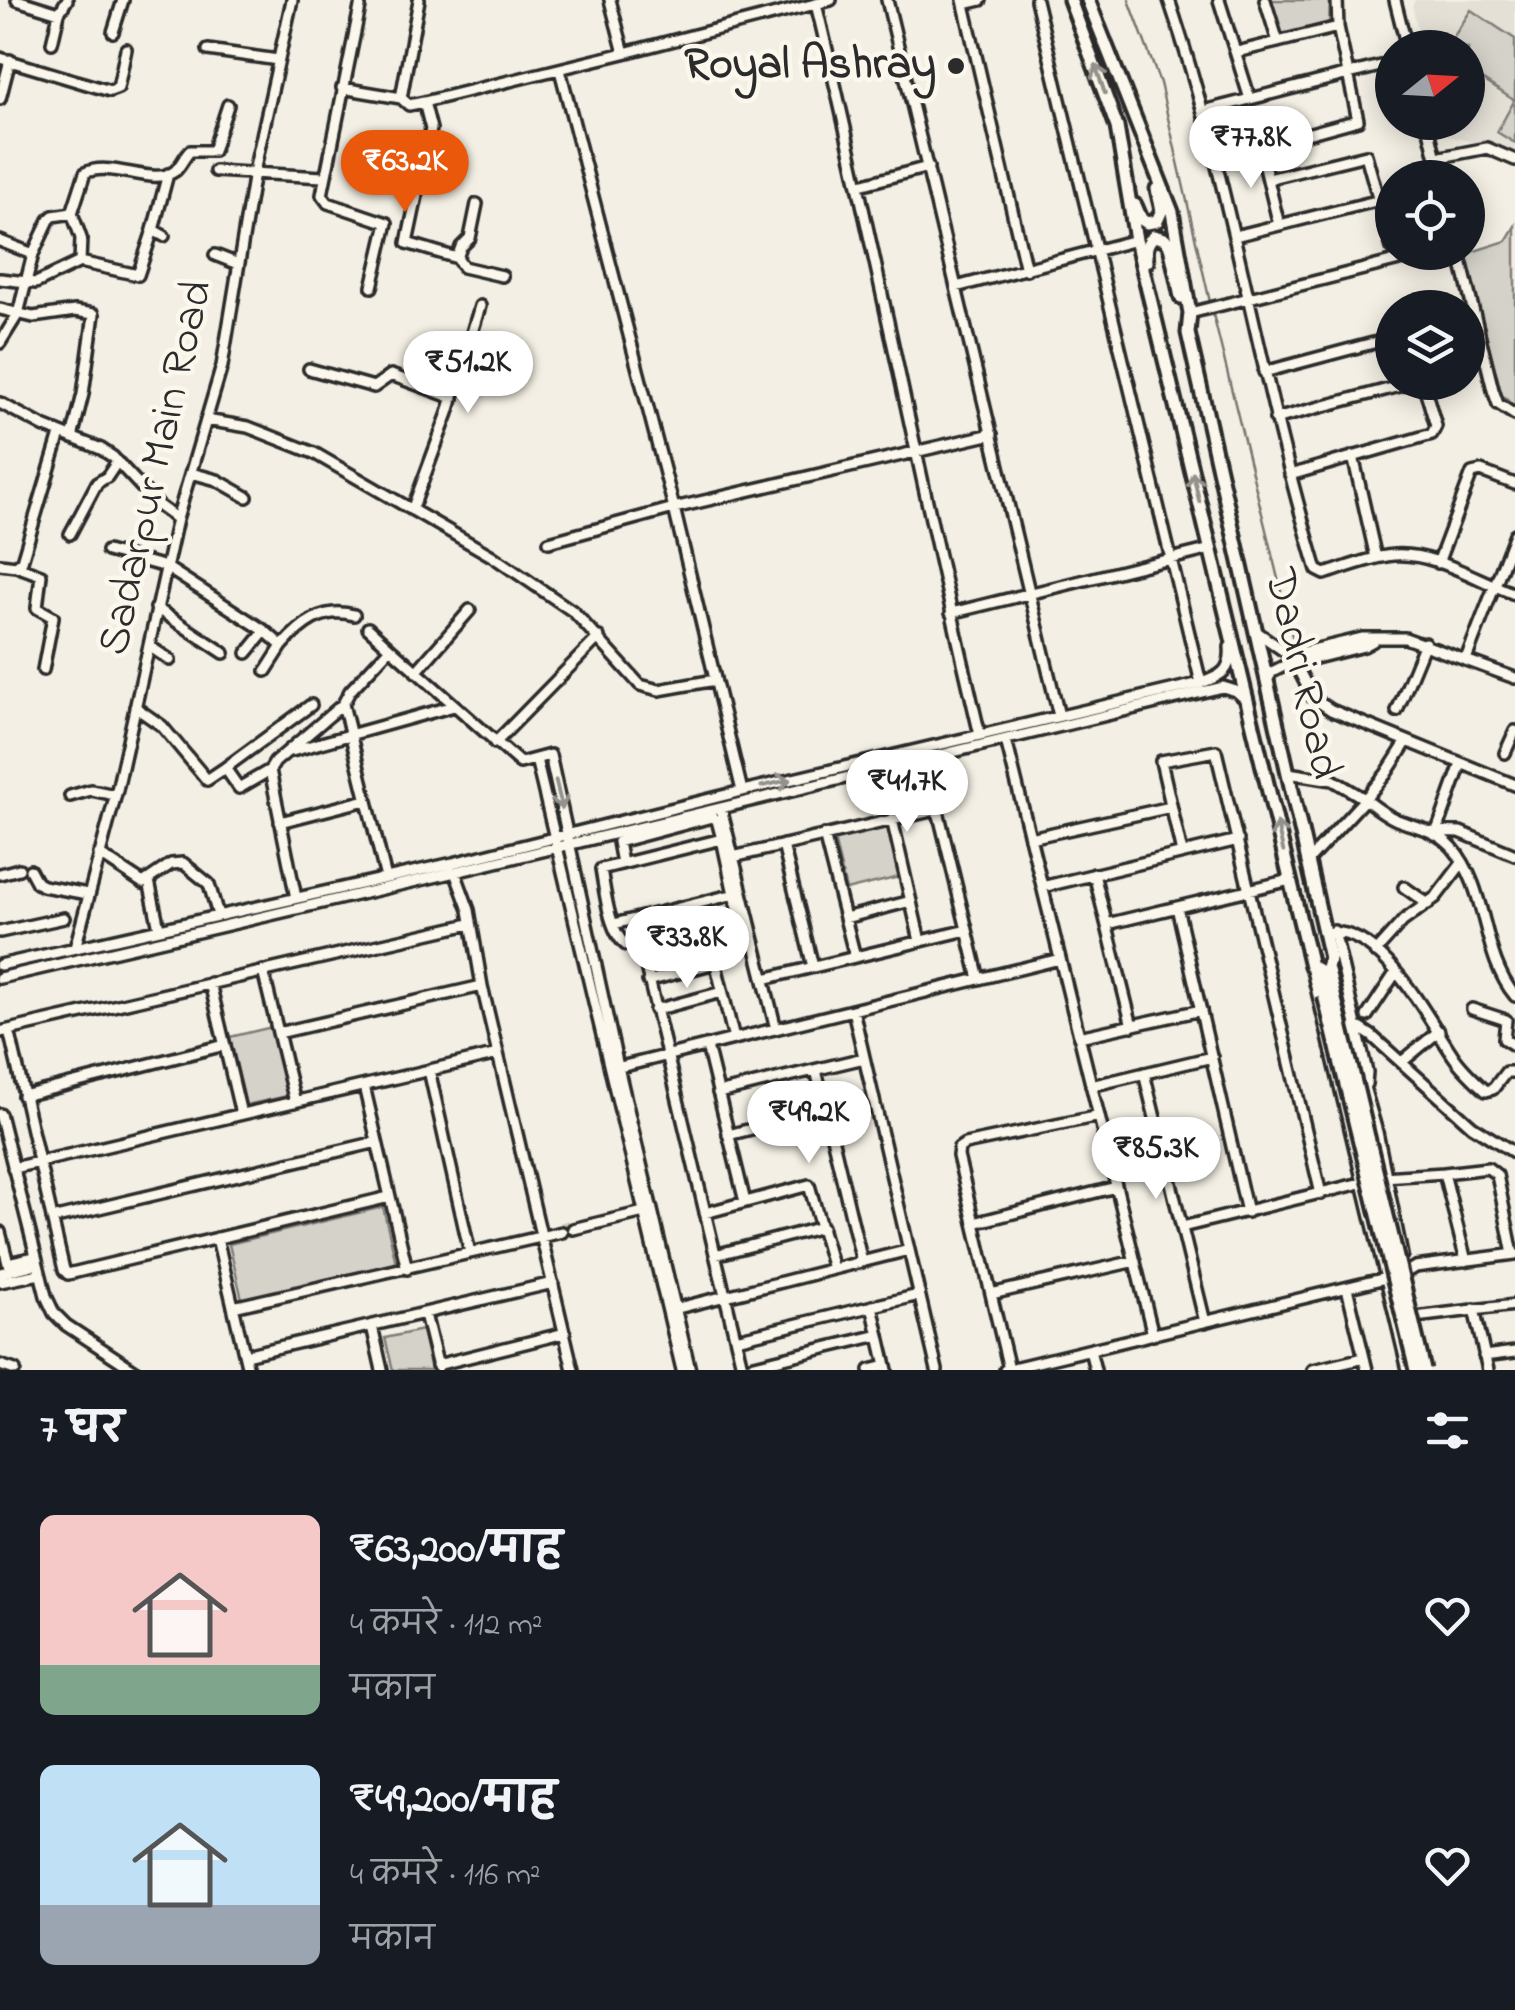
<!DOCTYPE html>
<html lang="hi">
<head>
<meta charset="utf-8">
<style>
	body { margin:0; font-family:"Indie Flower","Playpen Sans Deva",sans-serif; background:#242831; color:#f1f3f6; height:100vh; display:flex; flex-direction:column; font-size:38px; white-space:nowrap }
	* { box-sizing:border-box; margin:0 }
	p { font-size:32px; color:#9ea1a6 }
	.icon { flex:none; width:55px; height:55px; fill:none; stroke:currentColor; stroke-width:2; stroke-linecap:round; stroke-linejoin:round }
	.map { position:relative; height:1370px; overflow:hidden }
	.drawer { display:flex; flex-direction:column; background:#171b24; flex:1 }
	.drawer>* { flex:none }
	.needle { width:65px; rotate:72deg }
	.controls { position:absolute; left:1375px; top:30px; display:grid; gap:20px }
	.controls a { display:grid; place-items:center; width:110px; height:110px; border-radius:50%; background:#171b24; box-shadow:0 5px 25px #0003; font-size:50px }
	.price { position:absolute; translate:-50% -85px; padding:0 22px; border-radius:35px; background:#fff; color:#222; font-size:32px; line-height:65px; filter:drop-shadow(0 2px 5px #0008) }
	.price::after { content:''; position:absolute; left:50%; top:60px; width:30px; height:22px; margin-left:-15px; background:inherit; clip-path:polygon(0 0,100% 0,50% 100%) }
	.price.on { background:#ea580c; color:#fff }
	ul { padding:0; list-style:none }
	li { display:flex; align-items:center; gap:30px; height:250px; padding:0 40px }
	li span { display:grid; place-items:center; flex:none; width:280px; height:200px; border-radius:15px; color:#555 }
	li>.icon { margin-inline-start:auto }
	span .icon { width:120px; height:120px; fill:#fffc; stroke-width:1 }
	li b { font-size:42px }
	h2 { display:flex; justify-content:space-between; align-items:center; height:120px; padding:0 40px; font-size:42px }
	.map>svg:first-child { display:block }
	.built { fill:#e4e0d6 }
	.green { fill:#d5d2c9; stroke:#807e7a; stroke-width:2.5 }
	.lines { fill:none; stroke-linecap:round; stroke-linejoin:round }
	.stream { stroke:#787772; stroke-width:2.5 }
	.minor-tunnel { stroke:#cbc8bf; stroke-width:9; stroke-dasharray:9 4.5; stroke-linecap:butt }
	.minor-casing { stroke:#2b2b2b; stroke-width:16 }
	.major-casing { stroke:#2b2b2b; stroke-width:19 }
	.minor { stroke:#fbf7ec; stroke-width:9 }
	.major { stroke:#fbf7ec; stroke-width:11 }
	.major-bridge-casing { stroke:#2b2b2b; stroke-width:19; stroke-linecap:butt }
	.major-bridge { stroke:#fbf7ec; stroke-width:11 }
	.oneway { stroke:#93918c }
	.poi-dot { fill:#2b2b2b; stroke:#fbf7ec; stroke-width:4 }
	.labels { text-anchor:middle; dominant-baseline:central; stroke-width:9; stroke-linejoin:round; paint-order:stroke }
	.poi-label { font-size:45px; font-weight:bold; fill:#2b2b2b; stroke:#fbf7ec; text-anchor:end }
	.street-label { font-size:45px; fill:#2b2b2b; stroke:#fbf7ec }
</style>
</head>
<body>
<div class="map">
<svg width="1515" height="1370" viewBox="0 0 1515 1370">
	<rect width="100%" height="100%" fill="#f3efe4"/>
	<filter id="ink" filterUnits="userSpaceOnUse"><feTurbulence type="fractalNoise" baseFrequency=".01" numOctaves="2"/><feDisplacementMap in="SourceGraphic" scale="20" xChannelSelector="R" yChannelSelector="G"/><feConvolveMatrix kernelMatrix="1 2 1 2 8 2 1 2 1" color-interpolation-filters="sRGB"/></filter>
	<g filter="url(#ink)">
		<path class="built" d="M1415,0H1515V153L1448,136L1444,123L1468,122V48L1423,47L1412,6Z"/>
		<path class="green" d="M1269,0H1330L1329,24L1282,35Z
			M1471,10L1515,39V101L1468,70V48L1447,47Z
			M1513,103L1515,105V143L1497,132Z
			M1515,226V408L1502,395L1465,254L1506,241Z
			M888,827L899,877L846,890L834,839Z
			M272,1027L287,1096L246,1105L230,1037Z
			M383,1207L396,1263L242,1299L229,1244Z
			M422,1330L431,1370H393L385,1338Z"/>
		<g class="lines">
			<path class="stream" d="M1129,0L1160,83L1210,302
				M1212,310L1295,648
				M1313,690L1328,703L1515,778"/>
			<path class="minor-tunnel" d="M561,1227L572,1224"/>
			<g class="minor-casing">
				<path id="minor" d="M17,0L59,13
					M419,0L401,98L409,105L424,102L431,129L407,243L457,258L463,267L502,276
					M610,0L624,53L831,0
					M887,0L1059,716
					M963,0L1026,270
					M1036,0L1201,683
					M1169,0C1232,187 1260,382 1317,570L1325,574C1347,567 1371,557 1394,555C1434,552 1478,581 1515,594
					M1219,0L1250,99
					M1265,0L1278,42
					M1395,0L1407,48
					M816,4C875,247 922,492 980,735
					M964,4L981,0
					M360,7L322,195L328,203L387,223L372,287
					M113,32L123,0
					M52,43L59,13L67,0
					M208,50L278,60
					M1237,52L1338,27
					M0,58L110,91L118,88L126,49
					M560,70L674,508L742,791
					M342,88L401,98
					M0,99L10,60
					M424,102L624,53
					M1203,111L1392,63
					M1427,122L1441,178
					M1260,147L1279,225
					M1436,158L1487,148L1515,160
					M1215,159L1358,120L1338,27L1337,0
					M215,171L323,177
					M1268,179L1366,155L1392,248
					M860,185L928,167
					M164,236L153,230L168,174
					M1235,236L1380,200
					M0,241L33,254
					M1459,252L1493,390L1498,404L1515,415
					M215,255L238,264
					M457,258L461,247L470,238L477,204
					M80,262L81,238L72,213L85,173C111,160 154,187 175,171C181,166 184,157 190,151H213L228,105
					M0,279L36,283L80,262L138,275L153,230
					M956,287L1136,240
					M0,309L33,317L75,311L94,314L83,394L72,438
					M1190,313L1431,252
					M0,343L18,314L33,254L49,220L53,216L72,213
					M309,369L374,387L391,375L453,398
					M1264,372L1392,338
					M0,403L43,426L101,449L113,457L159,506L177,519
					M1275,419L1415,382
					M206,420L248,427L314,453L492,556L574,612L640,685L659,690L715,680
					M1353,456L1376,558
					M191,473L217,480L247,497
					M1290,475L1432,434L1436,426L1423,382
					M412,510L448,413L480,306
					M70,534L97,483L107,477L117,462
					M549,542L674,508L992,434
					M107,551L166,567L265,631L282,646L266,671
					M1438,563L1472,473L1481,471L1515,484
					M0,564L16,566L22,561L60,434
					M16,566L41,575L37,608L53,617L43,670
					M156,608L224,653
					M951,613L1211,549
					M368,628L390,648
					M1257,632L1284,651L1296,654L1363,638H1405L1515,678
					M149,646L170,660
					M282,646C301,624 323,606 354,615
					M247,653L265,631
					M1466,659L1515,534
					M1295,663L1313,698L1331,710L1515,785
					M416,672L470,610
					M1267,680L1272,672L1284,666L1364,646L1373,641
					M135,707L162,726L207,780L225,768
					M1397,711L1425,643
					M1006,740L1153,1335
					M495,743L599,637
					M292,751L454,706
					M1505,753L1515,731
					M536,759L682,1370
					M270,770L239,788L225,768L311,705
					M1288,773L1333,780L1365,799L1386,774L1407,741
					M70,796L91,790L115,795
					M721,808L776,1029
					M892,819L920,941
					M280,822L366,800
					M1433,831L1460,832L1515,855
					M1437,831L1461,764
					M824,835L855,957
					M1030,838L1171,807
					M783,845L813,967
					M1182,853L1161,761L1216,751L1321,1194
					M99,854L143,883L171,864L183,863L209,884L218,915
					M733,857L935,810L939,815L979,979
					M1307,862L1365,799C1375,807 1385,815 1397,820C1418,828 1436,830 1452,847C1489,890 1480,953 1515,996
					M622,863L618,842L712,817L717,820L722,839L601,869C605,891 609,932 626,945L739,917L722,839
					M30,870L37,883L43,886L88,894
					M455,872L469,910L482,986L573,1370
					M0,874L19,869
					M1094,874L1132,1026
					M386,878L343,704L350,691L390,648L520,763L550,755L618,1067L690,1370
					M149,881L159,928
					M1042,887L1238,840
					M1404,887L1428,904
					M296,898L270,770L275,762L343,704
					M1177,907L1247,1212
					M845,918L911,901
					M614,924L735,894
					M1107,924L1290,880
					M1334,931L1367,1072L1366,1084
					M0,932L64,918
					M1324,933C1381,923 1427,1018 1454,1057C1463,1070 1474,1080 1486,1091L1493,1089L1506,1072H1515
					M75,948L117,790L177,519L222,366L254,172L292,0
					M1375,952L1403,921L1436,897L1462,863
					M0,965L453,863L734,793L1201,683C1222,676 1232,670 1230,647
					M1311,966L1408,1370
					M263,971L295,1102
					M0,978L455,872L1223,687L1236,691L1246,700
					M764,979L967,930
					M648,981L715,963
					M210,983L241,1114
					M1472,1009L1506,1020L1504,1039L1515,1046
					M655,1010L722,992
					M853,1010L937,1370
					M1367,1016L1396,972
					M1347,1028L1377,1132L1402,1255
					M1347,1029L1360,1028L1372,1036L1472,1126L1515,1153
					M9,1030L64,1270L68,1274L389,1197
					M0,1032L470,924
					M278,1033L482,986
					M1079,1037L1201,1010
					M734,1039L709,936L704,934L642,950L743,1370
					M707,1046L745,1202
					M1403,1061L1439,1031
					M616,1068L1060,959
					M429,1070L470,1253
					M816,1070L862,1262
					M1144,1073L1205,1322
					M364,1086L407,1269
					M1091,1086L1212,1057
					M718,1093L864,1058
					M23,1096L225,1045
					M0,1114L46,1296L54,1313L66,1325L134,1370
					M728,1135L826,1110
					M13,1168L498,1054
					M1383,1177L1444,1173
					M705,1213L809,1185L833,1269
					M52,1219L377,1142
					M974,1223L1116,1187
					M1182,1227L1369,1181
					M573,1229L648,1211
					M0,1232L10,1271
					M217,1238L248,1370
					M715,1255L822,1227
					M1466,1261L1444,1173L1488,1168L1497,1175L1513,1254
					M8,1263L35,1257
					M0,1273L37,1264
					M1405,1273L1415,1267L1515,1254
					M0,1282L40,1274
					M1347,1288L1367,1370
					M991,1294L1135,1261
					M872,1306L887,1370
					M233,1307L562,1232
					M674,1309L909,1250
					M1474,1309L1488,1370
					M425,1314L438,1367
					M1415,1317L1515,1305
					M372,1326L382,1370
					M736,1339L919,1295
					M1090,1350L1095,1370
					M245,1355L553,1283
					M1484,1356L1515,1352
					M0,1365L15,1370
					M437,1365L565,1333
					M742,1368L879,1335
					M1009,1369L958,1156L959,1148L965,1144L1099,1116
					M870,1370L886,1366
					M1005,1370L1386,1278
					M1313,1370L1364,1358"/>
			</g>
			<g class="major-casing">
				<path id="major" d="M1070,0L1117,127L1136,240L1311,966L1318,970L1324,995
					M1088,0L1172,212L1190,313L1188,333L1330,958L1327,967L1333,991
					M1135,205L1141,219L1147,223L1157,221L1162,210L1157,189
					M1147,262C1146,251 1145,244 1154,236L1165,239L1170,246L1181,297"/>
			</g>
			<use href="#minor" class="minor"/>
			<use href="#major" class="major"/>
			<g class="major-bridge-casing">
				<path id="major-bridge" d="M1333,991L1424,1370
					M1324,995L1416,1370"/>
			</g>
			<use href="#major-bridge" class="major-bridge"/>
		</g>
		<defs><path id="oneway-shaft" d="M-6 0H5M1.5-3L5.5 0L1.5 3" fill="none" stroke-width="1.6" stroke-linecap="round" stroke-linejoin="round" transform="scale(2.5)"/></defs>
		<g class="oneway">
			<use href="#oneway-shaft" transform="translate(1100 79) rotate(-109)"/>
			<use href="#oneway-shaft" transform="translate(1196 487) rotate(-103)"/>
			<use href="#oneway-shaft" transform="translate(776 783) rotate(-13)"/>
			<use href="#oneway-shaft" transform="translate(559 795) rotate(77)"/>
			<use href="#oneway-shaft" transform="translate(1280 837) rotate(-103)"/>
		</g>
	</g>
	<circle class="poi-dot" cx="956" cy="66" r="10"/>
	<g class="labels">
		<g class="poi-label">
			<text x="936" y="66">Royal Ashray</text>
		</g>
		<g class="street-label">
			<text transform="translate(157 468) rotate(-77)">Sadarpur Main Road</text>
			<text transform="translate(1301 674) rotate(77)">Dadri Road</text>
		</g>
	</g>
</svg>
<div class="controls">
<a><svg class="needle" viewBox="-14 -14 28 28"><path d="M0-13l5 13h-10z" fill="#e53935"/><path d="M0 13l5-13h-10z" fill="#9ea1a6"/></svg></a>
<a><svg class="icon" aria-label="locate" viewBox="0 0 24 24"><circle cx="12" cy="12" r="6"/><path d="M12 2v4M12 18v4M2 12h4M18 12h4"/></svg></a>
<a><svg class="icon" aria-label="layers" viewBox="0 0 24 24"><path d="M12 4l9 5-9 5-9-5zM3 14l9 5 9-5"/></svg></a>
</div>
<b class="price" style="left:1251px;top:191px">₹77.8K</b>
<b class="price on" style="left:405px;top:215px">₹63.2K</b>
<b class="price" style="left:468px;top:416px">₹51.2K</b>
<b class="price" style="left:907px;top:835px">₹41.7K</b>
<b class="price" style="left:687px;top:991px">₹33.8K</b>
<b class="price" style="left:809px;top:1166px">₹49.2K</b>
<b class="price" style="left:1156px;top:1202px">₹85.3K</b>
</div>
<section class="drawer">
<h2>7 घर<svg class="icon" aria-label="filters" viewBox="0 0 24 24"><path d="M4 7h16M4 17h16"/><circle cx="9" cy="7" r="2"/><circle cx="15" cy="17" r="2"/></svg></h2>
<ul>
<li><span style="background:linear-gradient(#f6c9c9 75%,#7fa58c 0)"><svg class="icon" aria-label="home" viewBox="0 0 24 24"><path d="M3 11l9-7 9 7M6 9v11h12V9"/></svg></span><div><b>₹63,200/माह</b><p>4 कमरे · 112 m²</p><p>मकान</p></div><svg class="icon" aria-label="heart" viewBox="0 0 24 24"><path d="M12 20l-8-8c-3-5 5-10 8-4 3-6 11-1 8 4z"/></svg></li>
<li><span style="background:linear-gradient(#bfe0f5 70%,#9aa5b1 0)"><svg class="icon" aria-label="home" viewBox="0 0 24 24"><path d="M3 11l9-7 9 7M6 9v11h12V9"/></svg></span><div><b>₹49,200/माह</b><p>4 कमरे · 116 m²</p><p>मकान</p></div><svg class="icon" aria-label="heart" viewBox="0 0 24 24"><path d="M12 20l-8-8c-3-5 5-10 8-4 3-6 11-1 8 4z"/></svg></li>
</ul>
</section>
</body>
</html>
